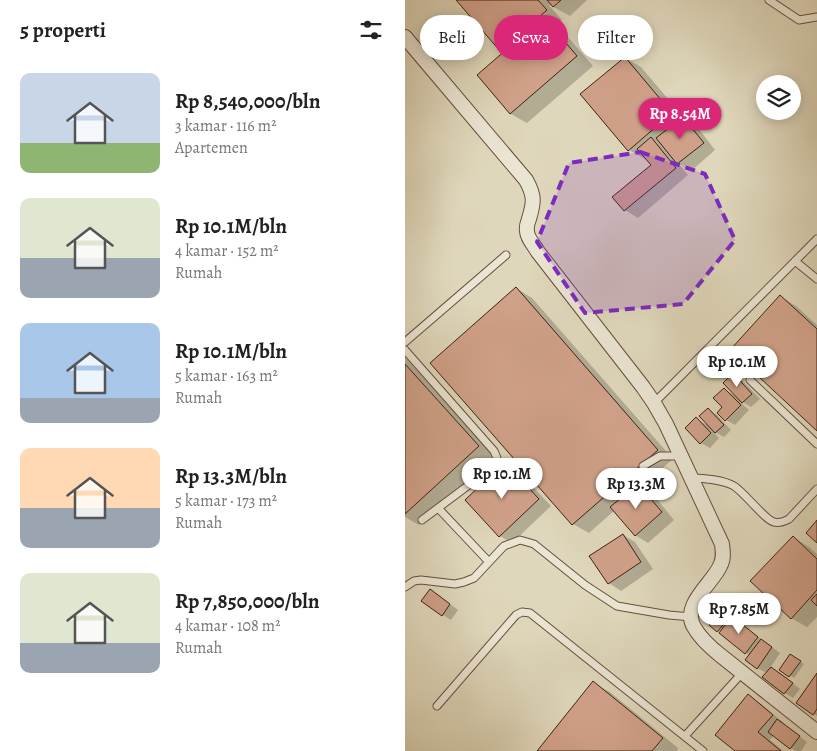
<!DOCTYPE html>
<html lang="id">
<head>
<meta charset="utf-8">
<style>
	body { margin:0; font-family:Alegreya,serif; background:#f6f6f6; color:#222; height:100vh; display:flex; flex-direction:column; font-size:19px; white-space:nowrap }
	* { box-sizing:border-box; margin:0 }
	p { font-size:16px; color:#767676 }
	.icon { flex:none; width:28px; height:28px; fill:none; stroke:currentColor; stroke-width:2; stroke-linecap:round; stroke-linejoin:round }
	.map { position:relative; flex:1; overflow:hidden }
	.sheet { display:flex; flex-direction:column; background:#fff; width:405px }
	.sheet>* { flex:none }
	.guide { position:absolute; left:15px; top:15px; width:321px; height:45px; display:flex; gap:10px }
	.buttons { position:absolute; left:351px; top:75px; display:grid; gap:10px }
	.buttons a { display:grid; place-items:center; width:45px; height:45px; border-radius:50%; background:#fff; box-shadow:0 2px 12px #0003; font-size:25px }
	.price { position:absolute; translate:-50% -42px; padding:0 11px; border-radius:18px; background:#fff; color:#222; font-size:16px; line-height:32px; filter:drop-shadow(0 1px 2px #0008) }
	.price::after { content:''; position:absolute; left:50%; top:30px; width:15px; height:11px; margin-left:-8px; background:inherit; clip-path:polygon(0 0,100% 0,50% 100%) }
	.price.on { background:#db2777; color:#fff }
	ul { padding:0; list-style:none }
	li { display:flex; align-items:center; gap:15px; height:125px; padding:0 20px }
	li span { display:grid; place-items:center; flex:none; width:140px; height:100px; border-radius:10px; color:#555 }
	li>.icon { margin-inline-start:auto }
	span .icon { width:60px; height:60px; fill:#fffc; stroke-width:1 }
	li b { font-size:21px }
	h2 { display:flex; justify-content:space-between; align-items:center; height:60px; padding:0 20px; font-size:21px }
	.tag { padding:0 18px; border-radius:22px; background:#fff; box-shadow:0 2px 12px #0003; font-size:18px; line-height:45px }
	.tag.on { background:#db2777; color:#fff }
	main { display:flex; flex:1; min-height:0 }
	.map>svg:first-child { display:block }
	.shadow { fill:#0003 }
	.building { fill:#d0a189; stroke:#3d2113 }
	.lines { fill:none; stroke-linecap:round; stroke-linejoin:round }
	.service-casing { stroke:#664e3d; stroke-width:9 }
	.minor-casing { stroke:#664e3d; stroke-width:16 }
	.service { stroke:#eae5d3; stroke-width:7 }
	.minor { stroke:#eae5d3; stroke-width:14 }
	.marked { fill:#7b2cbf; fill-opacity:0.2; stroke:#7b2cbf; stroke-width:4; stroke-dasharray:10 6; stroke-linejoin:round }
</style>
</head>
<body>
<main>
<section class="sheet">
<h2>5 properti<svg class="icon" aria-label="filters" viewBox="0 0 24 24"><path d="M4 7h16M4 17h16"/><circle cx="9" cy="7" r="2"/><circle cx="15" cy="17" r="2"/></svg></h2>
<ul>
<li><span style="background:linear-gradient(#c9d6e8 70%,#8fb573 0)"><svg class="icon" aria-label="home" viewBox="0 0 24 24"><path d="M3 11l9-7 9 7M6 9v11h12V9"/></svg></span><div><b>Rp 8,540,000/bln</b><p>3 kamar · 116 m²</p><p>Apartemen</p></div></li>
<li><span style="background:linear-gradient(#dfe7d0 60%,#9aa5b1 0)"><svg class="icon" aria-label="home" viewBox="0 0 24 24"><path d="M3 11l9-7 9 7M6 9v11h12V9"/></svg></span><div><b>Rp 10.1M/bln</b><p>4 kamar · 152 m²</p><p>Rumah</p></div></li>
<li><span style="background:linear-gradient(#a9c7e8 75%,#9aa5b1 0)"><svg class="icon" aria-label="home" viewBox="0 0 24 24"><path d="M3 11l9-7 9 7M6 9v11h12V9"/></svg></span><div><b>Rp 10.1M/bln</b><p>5 kamar · 163 m²</p><p>Rumah</p></div></li>
<li><span style="background:linear-gradient(#ffd9b3 60%,#9aa5b1 0)"><svg class="icon" aria-label="home" viewBox="0 0 24 24"><path d="M3 11l9-7 9 7M6 9v11h12V9"/></svg></span><div><b>Rp 13.3M/bln</b><p>5 kamar · 173 m²</p><p>Rumah</p></div></li>
<li><span style="background:linear-gradient(#dfe7d0 70%,#9aa5b1 0)"><svg class="icon" aria-label="home" viewBox="0 0 24 24"><path d="M3 11l9-7 9 7M6 9v11h12V9"/></svg></span><div><b>Rp 7,850,000/bln</b><p>4 kamar · 108 m²</p><p>Rumah</p></div></li>
</ul>
</section>
<div class="map">
<svg width="412" height="751" viewBox="0 0 412 751">
	<rect width="100%" height="100%" fill="#dfd7bb"/>
	<filter id="stains"><feTurbulence type="fractalNoise" baseFrequency=".004" numOctaves="4"/><feColorMatrix values="0 0 0 0 .2 0 0 0 0 .09 0 0 0 0 .02 0 0 0 .5 -.17"/></filter>
	<radialGradient id="worn" r=".72"><stop offset=".6" stop-color="#630" stop-opacity="0"/><stop offset="1" stop-color="#630" stop-opacity=".3"/></radialGradient>
	<path class="shadow" d="M53,0H182L165,16L143,4L157,20L150,26L155,28L188,66L122,123L106,114L73,75L100,52L96,50Z
		M220,58L236,67L280,119L291,125L310,150L286,171L274,164L283,175L233,218L220,210L248,165L242,158L240,159L224,150Z
		M111,288L127,298L268,459L236,487L246,492L269,520L243,543L230,535L209,511L184,533L168,524Z
		M375,296L391,306L412,325V429Z
		M0,357L90,456L14,525L0,517Z
		M328,375L337,380L355,399L346,407L336,401L335,402L344,410L330,425L321,420L314,413L319,407V389L332,397Z
		M303,410L312,415L326,430L319,437L308,431L314,438L305,448L296,443L291,419L304,426Z
		M101,464L113,471L146,506L107,543L95,536Z
		M218,535L230,542L248,569L216,591L204,583Z
		M388,537L404,547L412,554V617L402,627L386,618Z
		M34,596L53,610L46,620L38,615Z
		M340,597L349,602L362,613L351,626L338,617L334,622L375,653L365,668L375,673L395,689L388,698L380,693L359,677L362,673L352,668L345,656L306,625L320,608L334,616Z
		M390,658L399,664L389,678L376,669Z
		M412,675V716L408,714Z
		M188,683L205,692L273,748L272,751H134Z
		M343,696L355,703L379,723L378,724L402,742L396,751H391L386,748L369,735L365,740L378,751H332Z"/>
	<path class="building" d="M51,0H133L142,10L95,51Z
		M142,0H156L148,7Z
		M139,17L172,56L105,114L72,75Z
		M220,57L267,113L223,151L175,94Z
		M278,117L299,143L272,164L251,138Z
		M246,137L271,168L219,211L207,197L246,165L232,149Z
		M111,287L253,450L167,525L25,363Z
		M375,295L412,329V431L325,350Z
		M0,364L74,446L0,514Z
		M328,373L347,394L337,403L318,383Z
		M319,388L336,405L320,421L312,413L317,407L308,398Z
		M303,408L319,425L310,433L294,416Z
		M291,417L306,433L295,444L280,428Z
		M100,462L134,499L94,537L60,500Z
		M233,484L257,512L230,536L205,507Z
		M412,520V543L401,533Z
		M218,534L236,562L203,584L184,556Z
		M388,536L412,559V590L386,619L345,581Z
		M25,589L45,604L37,616L16,601Z
		M412,594V606L406,600Z
		M340,595L354,607L342,622L328,610Z
		M320,606L328,613L312,632L304,625Z
		M327,616L353,637L340,654L314,633Z
		M356,639L367,647L352,669L340,660Z
		M385,654L396,661L384,677L374,670Z
		M366,667L388,683L379,694L357,677Z
		M412,673V709L408,715L391,703Z
		M188,681L258,738L247,751H132Z
		M343,694L368,715L353,732L376,751H330L310,735Z
		M372,719L395,736L385,749L363,732Z"/>
	<g class="lines">
		<g class="service-casing">
			<path id="service" d="M364,0L394,20L412,17
				M390,261L412,279
				M0,342L101,255
				M0,350L89,451L92,458L88,467L17,520
				M345,380L412,444
				M249,403L412,239
				M238,466L255,456H277
				M287,478C298,478 319,480 329,486C340,493 360,520 369,522C375,524 380,521 384,519L412,489
				M33,508L84,562
				M0,587L9,581L16,580L50,584L59,582L69,578L99,546L115,540L129,544L180,585L212,606L264,615L286,617
				M32,706L111,615L117,612L125,613L298,751
				M280,736L338,672"/>
		</g>
		<g class="minor-casing">
			<path id="minor" d="M0,37L121,180C130,196 129,202 124,219C123,222 121,226 122,231C122,238 129,245 133,252L238,387L249,403L261,424L317,544C318,552 319,559 315,566C308,583 276,605 289,627C295,638 305,647 315,655L412,732"/>
		</g>
		<use href="#service" class="service"/>
		<use href="#minor" class="minor"/>
	</g>
	<path class="marked" d="M235,152L300,174L330,240L278,304L180,313L132,242L164,163Z"/>
	<rect width="100%" height="100%" filter="url(#stains)"/>
	<rect width="100%" height="100%" fill="url(#worn)"/>
</svg>
<div class="buttons">
<a><svg class="icon" aria-label="layers" viewBox="0 0 24 24"><path d="M12 4l9 5-9 5-9-5zM3 14l9 5 9-5"/></svg></a>
</div>
<b class="price on" style="left:275px;top:140px">Rp 8.54M</b>
<b class="price" style="left:332px;top:388px">Rp 10.1M</b>
<b class="price" style="left:97px;top:500px">Rp 10.1M</b>
<b class="price" style="left:231px;top:510px">Rp 13.3M</b>
<b class="price" style="left:334px;top:635px">Rp 7.85M</b>
<div class="guide">
<a class="tag">Beli</a>
<a class="tag on">Sewa</a>
<a class="tag">Filter</a>
</div>
</div>
</main>
</body>
</html>
